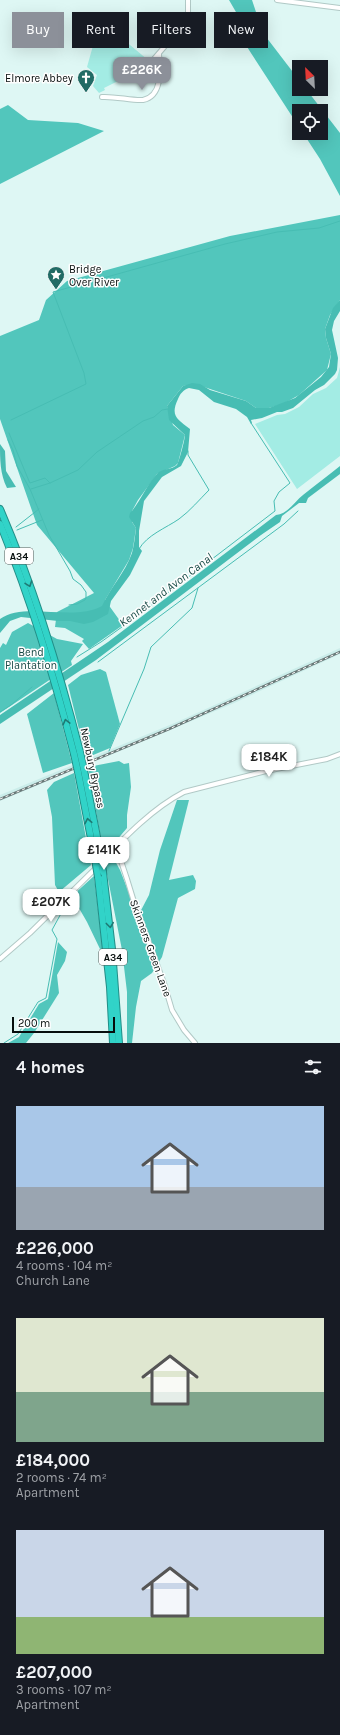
<!DOCTYPE html>
<meta charset="utf-8">
<style>
:root{--surface:#171b24;--page:#20242c;--text:#f1f3f6;--muted:#9ea1a6;--accent:#8c9099}
body{margin:0;font-family:Karla,sans-serif;background:var(--page);color:var(--text);height:100vh;display:flex;flex-direction:column;font-size:15px;white-space:nowrap}
*{box-sizing:border-box;margin:0}
p{font-size:13px;color:var(--muted)}
.icon{flex:none;width:22px;height:22px;fill:none;stroke:currentColor;stroke-width:2;stroke-linecap:round;stroke-linejoin:round}
.map{position:relative;height:1043px;overflow:hidden}
.sheet{display:flex;flex-direction:column;background:var(--surface);flex:1}
.sheet>*{flex:none}
.banner{position:absolute;left:12px;top:12px;width:316px;height:36px;display:flex;gap:8px}
.needle{width:26px;rotate:336deg}
.buttons{position:absolute;left:292px;top:60px;display:grid;gap:8px}
.buttons a{display:grid;place-items:center;width:36px;height:36px;border-radius:0px;background:var(--surface);box-shadow:0 4px 16px #0002;font-size:20px}
.scale{position:absolute;left:12px;bottom:10px;width:103px;box-sizing:border-box;padding-left:4px;border:2px solid #060e0d;border-top:0;font-size:11px;line-height:14px;white-space:nowrap;color:#060e0d;-webkit-text-stroke:3px #fefefe;paint-order:stroke}
.price{position:absolute;translate:-50% -34px;padding:0 9px;border-radius:8px;background:#fff;color:#222;font-size:13px;line-height:26px;filter:drop-shadow(0 1px 2px #0008)}
.price::after{content:'';position:absolute;left:50%;top:24px;width:12px;height:9px;margin-left:-6px;background:inherit;clip-path:polygon(0 0,100% 0,50% 100%)}
.price.active{background:var(--accent);color:#fff}
ul{padding:0;list-style:none}
li{display:grid;align-content:center;gap:8px;height:212px;padding:0 16px}
li span{display:grid;place-items:center;height:124px;border-radius:0px;color:#555}
li>.icon{margin-inline-start:auto}
span .icon{width:72px;height:72px;fill:#fffc;stroke-width:1}
li b{font-size:17px}
h2{display:flex;justify-content:space-between;align-items:center;height:48px;padding:0 16px;font-size:17px}
.chip{padding:0 14px;border-radius:0px;background:var(--surface);box-shadow:0 4px 16px #0002;font-size:14px;line-height:36px}
.chip.active{background:var(--accent);color:#fff}
.map>svg:first-child{display:block}
.built{fill:#cbedea}
.green{fill:#a3ece4}
.forest{fill:#52c6bc}
.water{fill:#47bdb3}
.lines{fill:none;stroke-linecap:round;stroke-linejoin:round}
.stream{stroke:#47bdb3;stroke-width:1}
.minor-casing{stroke:#b1c9c6;stroke-width:6}
.highway-casing{stroke:#228e87;stroke-width:8}
.minor{stroke:#fff;stroke-width:4}
.highway{stroke:#31d3c8;stroke-width:6}
.rail-casing{stroke:#6a7978;stroke-width:2.5}
.rail{stroke:#fefefe;stroke-width:1;stroke-dasharray:3;stroke-linecap:butt}
.highway-bridge-casing{stroke:#228e87;stroke-width:8;stroke-linecap:butt}
.highway-bridge{stroke:#31d3c8;stroke-width:6}
.oneway{stroke:#1e7a74}
.labels{text-anchor:middle;stroke-width:3;stroke-linejoin:round;paint-order:stroke}
.shield{fill:#fefefe;stroke:#505655;stroke-width:1}
.shield-label{font-size:10px;font-weight:bold;fill:#060e0d}
.poi-label{font-size:11px;fill:#060e0d;stroke:#fefefe;text-anchor:end}
.park-label{font-size:11px;fill:#154844;stroke:#fefefe}
.street-label{font-size:11px;fill:#060e0d;stroke:#fefefe}
.water-label{font-size:12px;font-style:italic;fill:#1b4e49;stroke:#fefefe}
</style>
<div class="map">
<svg width="340" height="1043" viewBox="0 0 340 1043">
<rect width="100%" height="100%" fill="#def7f4"/>
<!-- built -->
<path class="built" d="M 340,648 L 340,654 L 232,704 L 0,801 L 0,795 L 177,722 Z"/>
<!-- green -->
<g class="green">
<path d="M 112,30 L 148,60 L 137,69 L 133,65 L 130,66 L 130,73 L 126,77 L 104,88 L 105,90 L 99,93 L 93,86 L 97,75 L 87,67 L 96,35 Z"/>
<path d="M 340,367 L 340,456 L 297,489 L 255,424 L 277,415 L 285,414 L 299,407 L 313,394 L 326,388 L 337,378 Z"/>
</g>
<!-- forest -->
<g class="forest">
<path d="M 229,0 L 252,0 L 263,33 L 299,80 L 299,89 L 306,89 L 340,133 L 340,196 L 320,159 L 303,133 L 321,133 L 321,111 L 299,111 L 299,127 L 238,33 L 247,31 Z"/>
<path d="M 8,105 L 28,120 L 78,123 L 104,131 L 0,184 L 0,109 Z"/>
<path d="M 340,215 L 340,300 L 330,315 L 325,329 L 326,338 L 331,354 L 327,370 L 299,395 L 283,404 L 269,408 L 256,408 L 246,401 L 195,384 L 183,386 L 167,406 L 173,425 L 185,435 L 178,463 L 175,466 L 157,474 L 138,500 L 132,511 L 132,522 L 136,528 L 133,548 L 129,560 L 105,600 L 123,625 L 89,649 L 82,641 L 84,639 L 65,628 L 55,627 L 57,612 L 94,593 L 37,525 L 0,419 L 0,336 L 39,320 L 46,300 L 67,281 L 230,236 Z"/>
<path d="M 28,623 L 57,639 L 83,644 L 71,661 L 72,665 L 0,713 L 0,648 L 3,643 L 6,645 L 12,632 Z"/>
<path d="M 100,669 L 106,672 L 120,724 L 110,748 L 86,758 L 68,685 L 81,675 Z"/>
<path d="M 54,693 L 72,763 L 43,773 L 27,714 Z"/>
<path d="M 119,761 L 124,764 L 129,763 L 131,787 L 127,815 L 127,828 L 104,855 L 88,767 Z"/>
<path d="M 74,773 L 91,865 L 59,892 L 55,885 L 52,817 L 47,790 L 54,782 Z"/>
<path d="M 177,800 L 189,800 L 169,880 L 193,875 L 196,881 L 195,889 L 178,898 L 162,957 L 152,973 L 141,981 L 136,1007 L 132,1043 L 127,1043 L 127,992 L 122,950 L 105,864 L 114,859 L 120,870 L 138,916 L 149,895 L 160,850 Z"/>
<path d="M 94,876 L 103,952 L 100,949 L 87,922 L 72,896 Z"/>
<path d="M 58,942 L 67,952 L 65,961 L 57,975 L 59,993 L 34,1033 L 26,1043 L 8,1043 L 19,1037 L 39,1004 L 48,999 Z"/>
</g>
<!-- water -->
<g class="water">
<path d="M 340,300 L 340,311 L 334,321 L 332,330 L 338,358 L 337,370 L 335,374 L 324,385 L 315,390 L 293,408 L 282,412 L 277,412 L 262,418 L 251,420 L 252,423 L 251,424 L 247,417 L 236,409 L 214,402 L 199,390 L 189,388 C 183,390 180,394 178,399 C 170,416 177,419 190,429 L 188,452 L 181,466 L 162,477 L 144,501 L 139,531 L 139,547 L 142,551 L 130,575 L 111,601 L 108,614 L 93,622 L 84,624 L 70,621 L 58,621 L 21,617 L 10,621 L 0,633 L 0,619 C 24,601 74,622 102,606 C 110,588 125,573 132,553 C 134,545 135,537 136,528 L 129,517 L 130,513 C 139,504 147,484 157,474 C 162,468 172,470 177,465 C 179,462 185,439 185,435 L 169,420 L 167,406 L 183,386 L 192,383 L 200,384 L 210,390 L 246,401 L 256,408 L 269,408 L 295,398 L 321,377 L 329,367 L 331,354 L 326,338 L 325,329 L 333,308 Z"/>
<path d="M 0,444 L 5,451 L 6,471 L 16,487 L 7,488 C 0,474 0,459 0,444 Z"/>
<path d="M 340,466 L 340,474 L 308,498 L 306,503 L 299,503 L 282,516 L 280,522 L 261,535 L 96,660 L 0,724 L 0,715 L 108,642 L 276,515 C 288,514 295,501 303,495 C 315,485 328,476 340,466 Z"/>
</g>
<g class="lines">
<!-- stream -->
<g class="stream">
<path d="M 11,420 L 86,384 L 84,373 L 53,292 L 225,244 L 277,232 L 319,228 L 340,221"/>
<path d="M 9,433 L 29,481 L 30,483 L 45,478 L 50,483"/>
<path d="M 8,440 L 13,450 L 17,466 L 30,489 L 49,535 L 70,571 L 73,579 L 81,585 L 86,592 L 86,598 L 85,600 L 77,604 L 69,605"/>
<path d="M 31,489 L 50,483 L 78,470 L 97,452 L 143,421 L 154,417 L 162,410 L 168,409"/>
<path d="M 16,527 L 39,509"/>
<path d="M 17,530 L 42,520"/>
<path d="M 139,549 C 147,535 166,528 179,519 C 190,511 200,499 209,490 L 188,455 L 188,451"/>
<path d="M 77,657 L 101,642 L 140,614 L 275,511 L 274,501 L 279,492 L 290,483 L 251,423"/>
<path d="M 98,662 L 284,524 L 298,511"/>
<path d="M 0,712 L 11,705 L 32,687"/>
<path d="M 109,751 L 144,669 L 151,647 L 192,608 L 198,588"/>
<path d="M 4,1043 L 18,1034 L 38,1002 L 46,998 L 57,939 L 52,930 L 64,908"/>
</g>
<defs>
<g id="minor">
<path d="M 277,0 L 340,8"/>
<path d="M 134,72 L 136,74 L 147,67 L 172,38 L 184,27 L 188,18 L 188,0"/>
<path d="M 102,97 C 114,96 133,101 143,100 C 163,96 160,69 159,54"/>
<path d="M 113,850 L 120,858 L 127,879 L 135,905 L 164,983 L 172,1010 L 184,1030 L 195,1043"/>
<path d="M 101,862 C 126,836 153,808 184,792 L 266,771 L 327,759 L 340,754"/>
<path d="M 0,959 L 30,933 L 97,867"/>
</g>
<g id="highway">
<path d="M 0,509 C 34,588 59,669 80,752"/>
<path d="M 0,524 C 31,599 54,676 74,754"/>
<path d="M 84,770 L 100,852"/>
<path d="M 78,772 L 95,859"/>
<path d="M 103,872 L 112,949 L 119,1043"/>
<path d="M 98,877 L 110,987 L 113,1043"/>
</g>
</defs>
<!-- minor casing -->
<use href="#minor" class="minor-casing"/>
<!-- highway casing -->
<use href="#highway" class="highway-casing"/>
<!-- minor -->
<use href="#minor" class="minor"/>
<!-- highway -->
<use href="#highway" class="highway"/>
<defs>
<path id="rail" d="M 0,799 L 169,729 L 340,652"/>
</defs>
<!-- rail casing -->
<use href="#rail" class="rail-casing"/>
<!-- rail -->
<use href="#rail" class="rail"/>
<defs>
<g id="highway-bridge">
<path d="M 80,752 L 84,770"/>
<path d="M 74,754 L 78,772"/>
<path d="M 100,852 L 103,872"/>
<path d="M 95,859 L 98,877"/>
</g>
</defs>
<!-- highway-bridge casing -->
<use href="#highway-bridge" class="highway-bridge-casing"/>
<!-- highway-bridge -->
<use href="#highway-bridge" class="highway-bridge"/>
</g>
<!-- one-way arrows -->
<defs><path id="oneway-chevron" d="M-2-3.5L2.5 0L-2 3.5" fill="none" stroke-width="1.6" stroke-linecap="round" stroke-linejoin="round"/></defs>
<g class="oneway">
<use href="#oneway-chevron" transform="translate(29 584) rotate(70)"/>
<use href="#oneway-chevron" transform="translate(66 722) rotate(-104)"/>
<use href="#oneway-chevron" transform="translate(88 821) rotate(-101)"/>
<use href="#oneway-chevron" transform="translate(110 925) rotate(83)"/>
</g>
<!-- icons -->
<defs>
<symbol id="church-pin" viewBox="-11 -11 22 30"><path d="M0 17L-7.5 6A9.5 9.5 0 1 1 7.5 6Z" fill="#216b65" stroke="#fefefe"/><path d="M-1.2-6h2.4v3.5h3.3v2.4h-3.3V6h-2.4V-.1h-3.3v-2.4h3.3Z" fill="#fff"/></symbol>
<symbol id="sight-pin" viewBox="-11 -11 22 30"><path d="M0 17L-7.5 6A9.5 9.5 0 1 1 7.5 6Z" fill="#216b65" stroke="#fefefe"/><path d="M0-6L1.8-2.2L6-1.7L2.9 1.2L3.7 5.4L0 3.3L-3.7 5.4L-2.9 1.2L-6-1.7L-1.8-2.2Z" fill="#fff"/></symbol>
</defs>
<g fill-rule="evenodd">
<use href="#church-pin" x="76" y="68" width="20" height="27"/>
<use href="#sight-pin" x="46" y="265" width="20" height="27"/>
</g>
<g class="labels">
<!-- shield labels -->
<g class="shield">
<rect x="5" y="548" width="28" height="16" rx="3"/>
<rect x="99" y="949" width="28" height="16" rx="3"/>
</g>
<g class="shield-label">
<text x="19" y="560">A34</text>
<text x="113" y="961">A34</text>
</g>
<!-- poi labels -->
<g class="poi-label">
<text x="73" y="82">Elmore Abbey</text>
<text x="69" y="273" text-anchor="start">Bridge<tspan x="69" dy="13">Over River</tspan></text>
</g>
<!-- park labels -->
<g class="park-label">
<text x="31" y="656">Bend<tspan x="31" dy="13">Plantation</tspan></text>
</g>
<!-- street labels -->
<g class="street-label">
<text transform="translate(93 768) rotate(78)" y="4">Newbury Bypass</text>
<text transform="translate(151 948) rotate(70)" y="4">Skinners Green Lane</text>
</g>
<!-- water labels -->
<g class="water-label">
<text transform="translate(166 590) rotate(-37)" y="4">Kennet and Avon Canal</text>
</g>
</g>
</svg>
<div class="buttons">
<a><svg class="needle" viewBox="-14 -14 28 28"><path d="M0-13l5 13h-10z" fill="#e53935"/><path d="M0 13l5-13h-10z" fill="#9ea1a6"/></svg></a>
<a><svg class="icon" aria-label="locate" viewBox="0 0 24 24"><circle cx="12" cy="12" r="6"/><path d="M12 2v4M12 18v4M2 12h4M18 12h4"/></svg></a>
</div>
<div class="scale">200 m</div>
<b class="price active" style="left:142px;top:91px">£226K</b>
<b class="price" style="left:269px;top:778px">£184K</b>
<b class="price" style="left:104px;top:871px">£141K</b>
<b class="price" style="left:51px;top:923px">£207K</b>
<div class="banner">
<a class="chip active">Buy</a>
<a class="chip">Rent</a>
<a class="chip">Filters</a>
<a class="chip">New</a>
</div>
</div>
<section class="sheet">
<h2>4 homes<svg class="icon" aria-label="filters" viewBox="0 0 24 24"><path d="M4 7h16M4 17h16"/><circle cx="9" cy="7" r="2"/><circle cx="15" cy="17" r="2"/></svg></h2>
<ul>
<li><span style="background:linear-gradient(#a9c7e8 65%,#9aa5b1 0)"><svg class="icon" aria-label="home" viewBox="0 0 24 24"><path d="M3 11l9-7 9 7M6 9v11h12V9"/></svg></span><div><b>£226,000</b><p>4 rooms · 104 m²</p><p>Church Lane</p></div></li>
<li><span style="background:linear-gradient(#dfe7d0 60%,#7fa58c 0)"><svg class="icon" aria-label="home" viewBox="0 0 24 24"><path d="M3 11l9-7 9 7M6 9v11h12V9"/></svg></span><div><b>£184,000</b><p>2 rooms · 74 m²</p><p>Apartment</p></div></li>
<li><span style="background:linear-gradient(#c9d6e8 70%,#8fb573 0)"><svg class="icon" aria-label="home" viewBox="0 0 24 24"><path d="M3 11l9-7 9 7M6 9v11h12V9"/></svg></span><div><b>£207,000</b><p>3 rooms · 107 m²</p><p>Apartment</p></div></li>
</ul>
</section>
